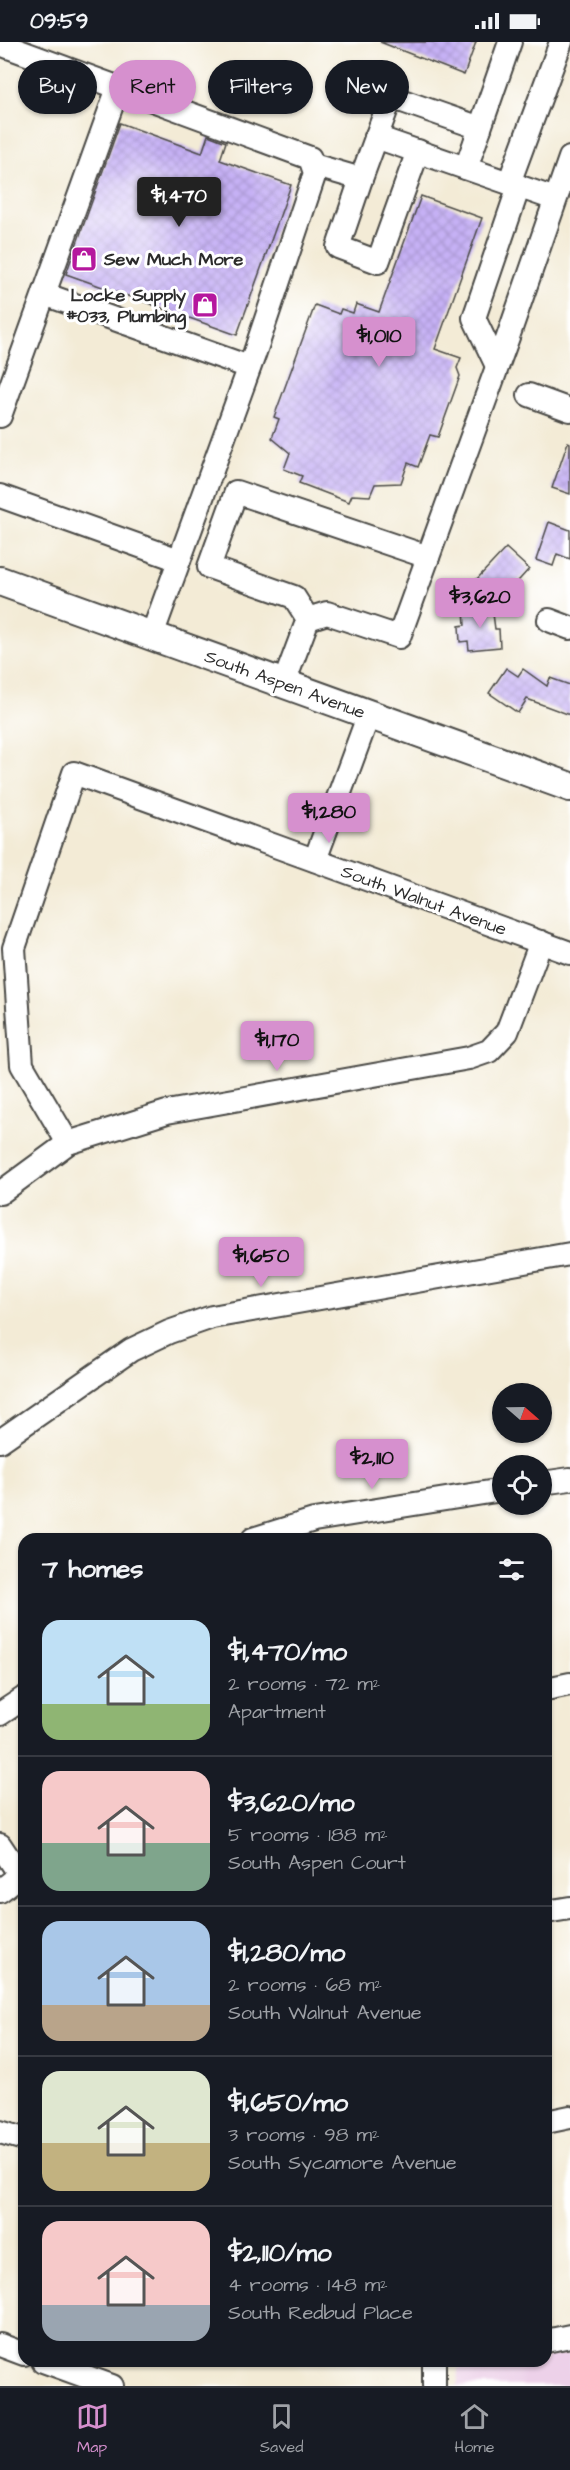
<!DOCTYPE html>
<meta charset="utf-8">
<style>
:root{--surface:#171b24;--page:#20242c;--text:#f1f3f6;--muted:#9ea1a6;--line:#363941;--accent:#d690ce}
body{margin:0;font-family:"Architects Daughter",sans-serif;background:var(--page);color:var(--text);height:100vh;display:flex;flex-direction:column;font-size:22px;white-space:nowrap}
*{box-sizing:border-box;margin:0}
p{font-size:20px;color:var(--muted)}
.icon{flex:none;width:33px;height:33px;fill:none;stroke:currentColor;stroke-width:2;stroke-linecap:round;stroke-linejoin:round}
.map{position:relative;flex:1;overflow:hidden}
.drawer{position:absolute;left:18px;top:1491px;width:534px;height:834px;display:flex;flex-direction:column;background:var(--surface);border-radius:18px;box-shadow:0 2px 4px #0004}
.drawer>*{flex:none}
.top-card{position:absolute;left:18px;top:18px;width:534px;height:54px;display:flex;gap:12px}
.needle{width:39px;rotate:110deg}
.controls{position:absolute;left:492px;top:1341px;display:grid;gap:12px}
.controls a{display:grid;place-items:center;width:60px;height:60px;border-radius:50%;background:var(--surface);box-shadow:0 2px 4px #0004;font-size:30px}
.price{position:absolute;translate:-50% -51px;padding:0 14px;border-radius:6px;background:var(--accent);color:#111;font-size:20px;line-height:39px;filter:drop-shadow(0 2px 3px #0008)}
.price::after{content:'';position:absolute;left:50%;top:36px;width:18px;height:14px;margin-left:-9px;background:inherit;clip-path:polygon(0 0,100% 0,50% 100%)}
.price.on{background:#222;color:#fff}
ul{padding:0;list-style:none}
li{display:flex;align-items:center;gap:18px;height:150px;padding:0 24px}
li+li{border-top:2px solid var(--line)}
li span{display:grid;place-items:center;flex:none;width:168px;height:120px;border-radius:18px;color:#555}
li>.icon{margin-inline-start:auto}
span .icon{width:72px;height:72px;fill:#fffc;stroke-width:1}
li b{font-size:26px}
h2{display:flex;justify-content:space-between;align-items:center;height:72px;padding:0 24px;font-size:26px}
.chip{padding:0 21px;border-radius:27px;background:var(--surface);box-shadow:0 2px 4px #0004;font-size:21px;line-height:54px}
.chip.on{background:var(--accent);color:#111}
.status{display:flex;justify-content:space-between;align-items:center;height:42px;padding:0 30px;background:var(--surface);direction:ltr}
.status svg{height:16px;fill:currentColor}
.tabs{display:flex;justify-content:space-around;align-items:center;height:84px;border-top:2px solid var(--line);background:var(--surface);font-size:16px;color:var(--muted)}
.tabs a{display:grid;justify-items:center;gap:3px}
.tabs .on{color:var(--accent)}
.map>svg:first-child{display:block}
.built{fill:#edd1e9}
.building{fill:url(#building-cross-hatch)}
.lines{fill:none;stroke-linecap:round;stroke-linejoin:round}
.minor-casing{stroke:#494845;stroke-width:26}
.major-casing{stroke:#494845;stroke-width:32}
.minor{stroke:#fff;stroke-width:22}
.major{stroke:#fff;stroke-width:28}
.labels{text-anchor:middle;stroke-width:6;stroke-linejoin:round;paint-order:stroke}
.poi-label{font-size:18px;font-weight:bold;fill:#2b2b2b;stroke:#fff;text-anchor:start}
.street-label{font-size:18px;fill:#2b2b2b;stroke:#fff}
</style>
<div class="status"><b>09:59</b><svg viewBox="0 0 49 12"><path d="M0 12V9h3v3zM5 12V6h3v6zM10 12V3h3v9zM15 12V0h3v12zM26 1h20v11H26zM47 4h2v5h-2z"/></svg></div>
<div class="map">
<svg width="570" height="2344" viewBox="0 0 570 2344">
<defs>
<pattern id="building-cross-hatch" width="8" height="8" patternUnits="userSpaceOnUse" patternTransform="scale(1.5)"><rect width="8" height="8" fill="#c6b1f5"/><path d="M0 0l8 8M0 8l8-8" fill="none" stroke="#aa98d2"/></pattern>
</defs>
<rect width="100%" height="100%" fill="#fff"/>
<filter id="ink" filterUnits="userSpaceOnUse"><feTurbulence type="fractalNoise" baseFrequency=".0167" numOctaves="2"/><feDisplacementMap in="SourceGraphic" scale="12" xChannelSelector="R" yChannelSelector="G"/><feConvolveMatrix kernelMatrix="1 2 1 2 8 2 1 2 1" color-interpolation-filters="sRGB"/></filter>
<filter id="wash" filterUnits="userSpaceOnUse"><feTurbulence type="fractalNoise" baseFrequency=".008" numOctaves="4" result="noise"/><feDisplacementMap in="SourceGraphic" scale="24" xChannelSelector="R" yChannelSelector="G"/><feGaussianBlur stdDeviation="1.35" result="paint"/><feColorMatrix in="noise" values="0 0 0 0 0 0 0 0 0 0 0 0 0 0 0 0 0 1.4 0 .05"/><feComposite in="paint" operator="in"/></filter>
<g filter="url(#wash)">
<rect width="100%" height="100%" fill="#f3ebd6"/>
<!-- built -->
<path class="built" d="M 570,2312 L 570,2344 L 458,2344 L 458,2326 L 516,2319 L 546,2319 L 546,2315 Z"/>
<g id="blocks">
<!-- building -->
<g class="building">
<path d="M 380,0 L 476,0 L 464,33 Z"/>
<path d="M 120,81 L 202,111 L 208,93 L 226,100 L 220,118 L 291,143 L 237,293 L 66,232 Z"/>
<path d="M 421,154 L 482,176 L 435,307 L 461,316 L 457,326 L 460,334 L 438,395 L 430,393 L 418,425 L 408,421 L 401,441 L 375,442 L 370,454 L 352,453 L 349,460 L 299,441 L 302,434 L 284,427 L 290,411 L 272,396 L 279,377 L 274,375 L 315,263 L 339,272 L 341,267 L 353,271 L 356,262 L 379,270 Z"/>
<path d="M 568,400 L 570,401 L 570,452 L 552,446 Z"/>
<path d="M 549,480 L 570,488 L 570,517 L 557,512 L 553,524 L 536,518 Z"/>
<path d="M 506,506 L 529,527 L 499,560 L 476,538 Z"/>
<path d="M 492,564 L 495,587 L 499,587 L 500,605 L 469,608 L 468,599 L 460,600 L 459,584 L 465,583 L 464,567 Z"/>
<path d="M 506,626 L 518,634 L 523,627 L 547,644 L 550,636 L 570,643 L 570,673 L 527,657 L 518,671 L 489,651 Z"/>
</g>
</g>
</g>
<g filter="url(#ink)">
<use href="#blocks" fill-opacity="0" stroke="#494845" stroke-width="1.5"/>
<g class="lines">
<defs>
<g id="minor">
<path d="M 0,2 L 310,116 L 315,131 L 254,313 L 152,593"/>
<path d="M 376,95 L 555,157"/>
<path d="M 313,123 L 361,137 L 391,55 L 480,86 L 510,0"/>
<path d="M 466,126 L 480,86"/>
<path d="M 361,137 L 338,205 L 378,220 L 418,109"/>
<path d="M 509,141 L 561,0"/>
<path d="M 44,252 L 249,325"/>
<path d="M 497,324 L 474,276 L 519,144"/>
<path d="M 529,353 L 570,368"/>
<path d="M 0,374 L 118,46"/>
<path d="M 0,454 L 179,518"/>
<path d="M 308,577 L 294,555 L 209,525 L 236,450 L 428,515"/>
<path d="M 549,578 L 570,586"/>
<path d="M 284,641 L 308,577 L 327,571 L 399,595 L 508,295 L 570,116"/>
<path d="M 315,818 L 369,672"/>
<path d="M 68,1101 L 22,1023 L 14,906 L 74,731 L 570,911"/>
<path d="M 0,1151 L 68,1101 L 167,1070 L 469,1016 L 489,1009 L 507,990 L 541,900"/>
<path d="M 0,1399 L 131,1308 L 169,1290 L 212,1275 L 570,1212"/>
<path d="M 542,1441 L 570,1437"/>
<path d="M 253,1497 L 314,1478 L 502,1448"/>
<path d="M 546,1647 L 570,1642"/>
<path d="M 0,1672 L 24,1656"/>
<path d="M 0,1803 L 24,1839"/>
<path d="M 0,1849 L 19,1834"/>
<path d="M 546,1870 L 570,1866"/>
<path d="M 546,2080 L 570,2075"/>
<path d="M 0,2090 L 24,2097"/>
<path d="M 546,2299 L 570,2294"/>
<path d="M 0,2303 L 24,2312"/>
<path d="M 43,2319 L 112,2344"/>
<path d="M 434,2319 L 434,2344"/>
</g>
<path id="major" d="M 0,539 L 570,745"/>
</defs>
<!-- minor casing -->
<use href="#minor" class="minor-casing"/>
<!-- major casing -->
<use href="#major" class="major-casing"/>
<!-- minor -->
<use href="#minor" class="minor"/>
<!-- major -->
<use href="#major" class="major"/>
</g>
</g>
<!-- icons -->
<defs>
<symbol id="shop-square" viewBox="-11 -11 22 22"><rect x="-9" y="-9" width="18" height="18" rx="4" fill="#b5179e" stroke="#fff"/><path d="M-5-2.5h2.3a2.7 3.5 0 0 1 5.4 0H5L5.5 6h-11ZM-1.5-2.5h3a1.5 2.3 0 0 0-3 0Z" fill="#fff"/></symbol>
</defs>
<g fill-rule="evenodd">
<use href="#shop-square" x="69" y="202" width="30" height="30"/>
<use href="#shop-square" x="190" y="248" width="30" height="30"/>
</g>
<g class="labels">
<!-- poi labels -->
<g class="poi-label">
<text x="104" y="223">Sew Much More</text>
<text x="186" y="259" text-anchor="end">Locke Supply<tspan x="186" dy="21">#033, Plumbing</tspan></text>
</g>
<!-- street labels -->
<g class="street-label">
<text transform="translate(285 642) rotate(20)" y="6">South Aspen Avenue</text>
<text transform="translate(424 858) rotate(20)" y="6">South Walnut Avenue</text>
</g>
</g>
</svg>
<div class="controls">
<a><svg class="needle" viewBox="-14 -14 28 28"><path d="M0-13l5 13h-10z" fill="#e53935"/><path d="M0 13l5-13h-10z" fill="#9ea1a6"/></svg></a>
<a><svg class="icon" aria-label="locate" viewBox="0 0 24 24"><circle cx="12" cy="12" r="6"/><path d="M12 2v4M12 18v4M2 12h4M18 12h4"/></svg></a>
</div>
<b class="price on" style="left:179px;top:186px">$1,470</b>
<b class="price" style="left:379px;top:326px">$1,010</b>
<b class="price" style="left:480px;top:587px">$3,620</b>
<b class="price" style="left:329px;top:802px">$1,280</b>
<b class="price" style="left:277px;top:1030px">$1,170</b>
<b class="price" style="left:261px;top:1246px">$1,650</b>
<b class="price" style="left:372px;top:1448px">$2,110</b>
<div class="top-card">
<a class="chip">Buy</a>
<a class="chip on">Rent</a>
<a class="chip">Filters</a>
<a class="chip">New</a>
</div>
<section class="drawer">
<h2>7 homes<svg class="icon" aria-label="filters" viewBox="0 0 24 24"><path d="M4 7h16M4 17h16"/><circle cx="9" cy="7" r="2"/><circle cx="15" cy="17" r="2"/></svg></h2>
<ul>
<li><span style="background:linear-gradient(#bfe0f5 70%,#8fb573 0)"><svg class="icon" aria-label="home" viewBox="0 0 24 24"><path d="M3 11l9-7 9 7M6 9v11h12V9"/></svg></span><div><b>$1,470/mo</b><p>2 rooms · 72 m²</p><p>Apartment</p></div></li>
<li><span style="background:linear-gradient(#f6c9c9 60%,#7fa58c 0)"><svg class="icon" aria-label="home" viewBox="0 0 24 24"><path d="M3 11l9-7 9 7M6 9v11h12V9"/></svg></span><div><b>$3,620/mo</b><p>5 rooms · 188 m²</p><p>South Aspen Court</p></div></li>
<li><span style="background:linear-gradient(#a9c7e8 70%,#b9a48a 0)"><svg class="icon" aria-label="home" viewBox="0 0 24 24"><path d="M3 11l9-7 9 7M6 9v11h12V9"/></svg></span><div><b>$1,280/mo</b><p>2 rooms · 68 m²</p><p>South Walnut Avenue</p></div></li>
<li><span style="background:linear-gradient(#dfe7d0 60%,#c2b280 0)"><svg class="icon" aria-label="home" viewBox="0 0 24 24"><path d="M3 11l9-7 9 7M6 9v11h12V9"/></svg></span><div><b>$1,650/mo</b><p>3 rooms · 98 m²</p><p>South Sycamore Avenue</p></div></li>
<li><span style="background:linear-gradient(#f6c9c9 70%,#9aa5b1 0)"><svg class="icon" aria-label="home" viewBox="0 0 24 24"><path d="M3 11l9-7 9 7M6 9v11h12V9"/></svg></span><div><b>$2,110/mo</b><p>4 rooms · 148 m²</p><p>South Redbud Place</p></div></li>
</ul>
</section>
</div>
<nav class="tabs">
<a class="on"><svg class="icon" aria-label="map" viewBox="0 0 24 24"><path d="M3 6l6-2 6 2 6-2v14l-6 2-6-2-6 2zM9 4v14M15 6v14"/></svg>Map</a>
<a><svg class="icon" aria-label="saved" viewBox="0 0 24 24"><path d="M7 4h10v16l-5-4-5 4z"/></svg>Saved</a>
<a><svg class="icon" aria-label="home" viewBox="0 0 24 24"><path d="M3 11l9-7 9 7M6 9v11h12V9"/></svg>Home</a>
</nav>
